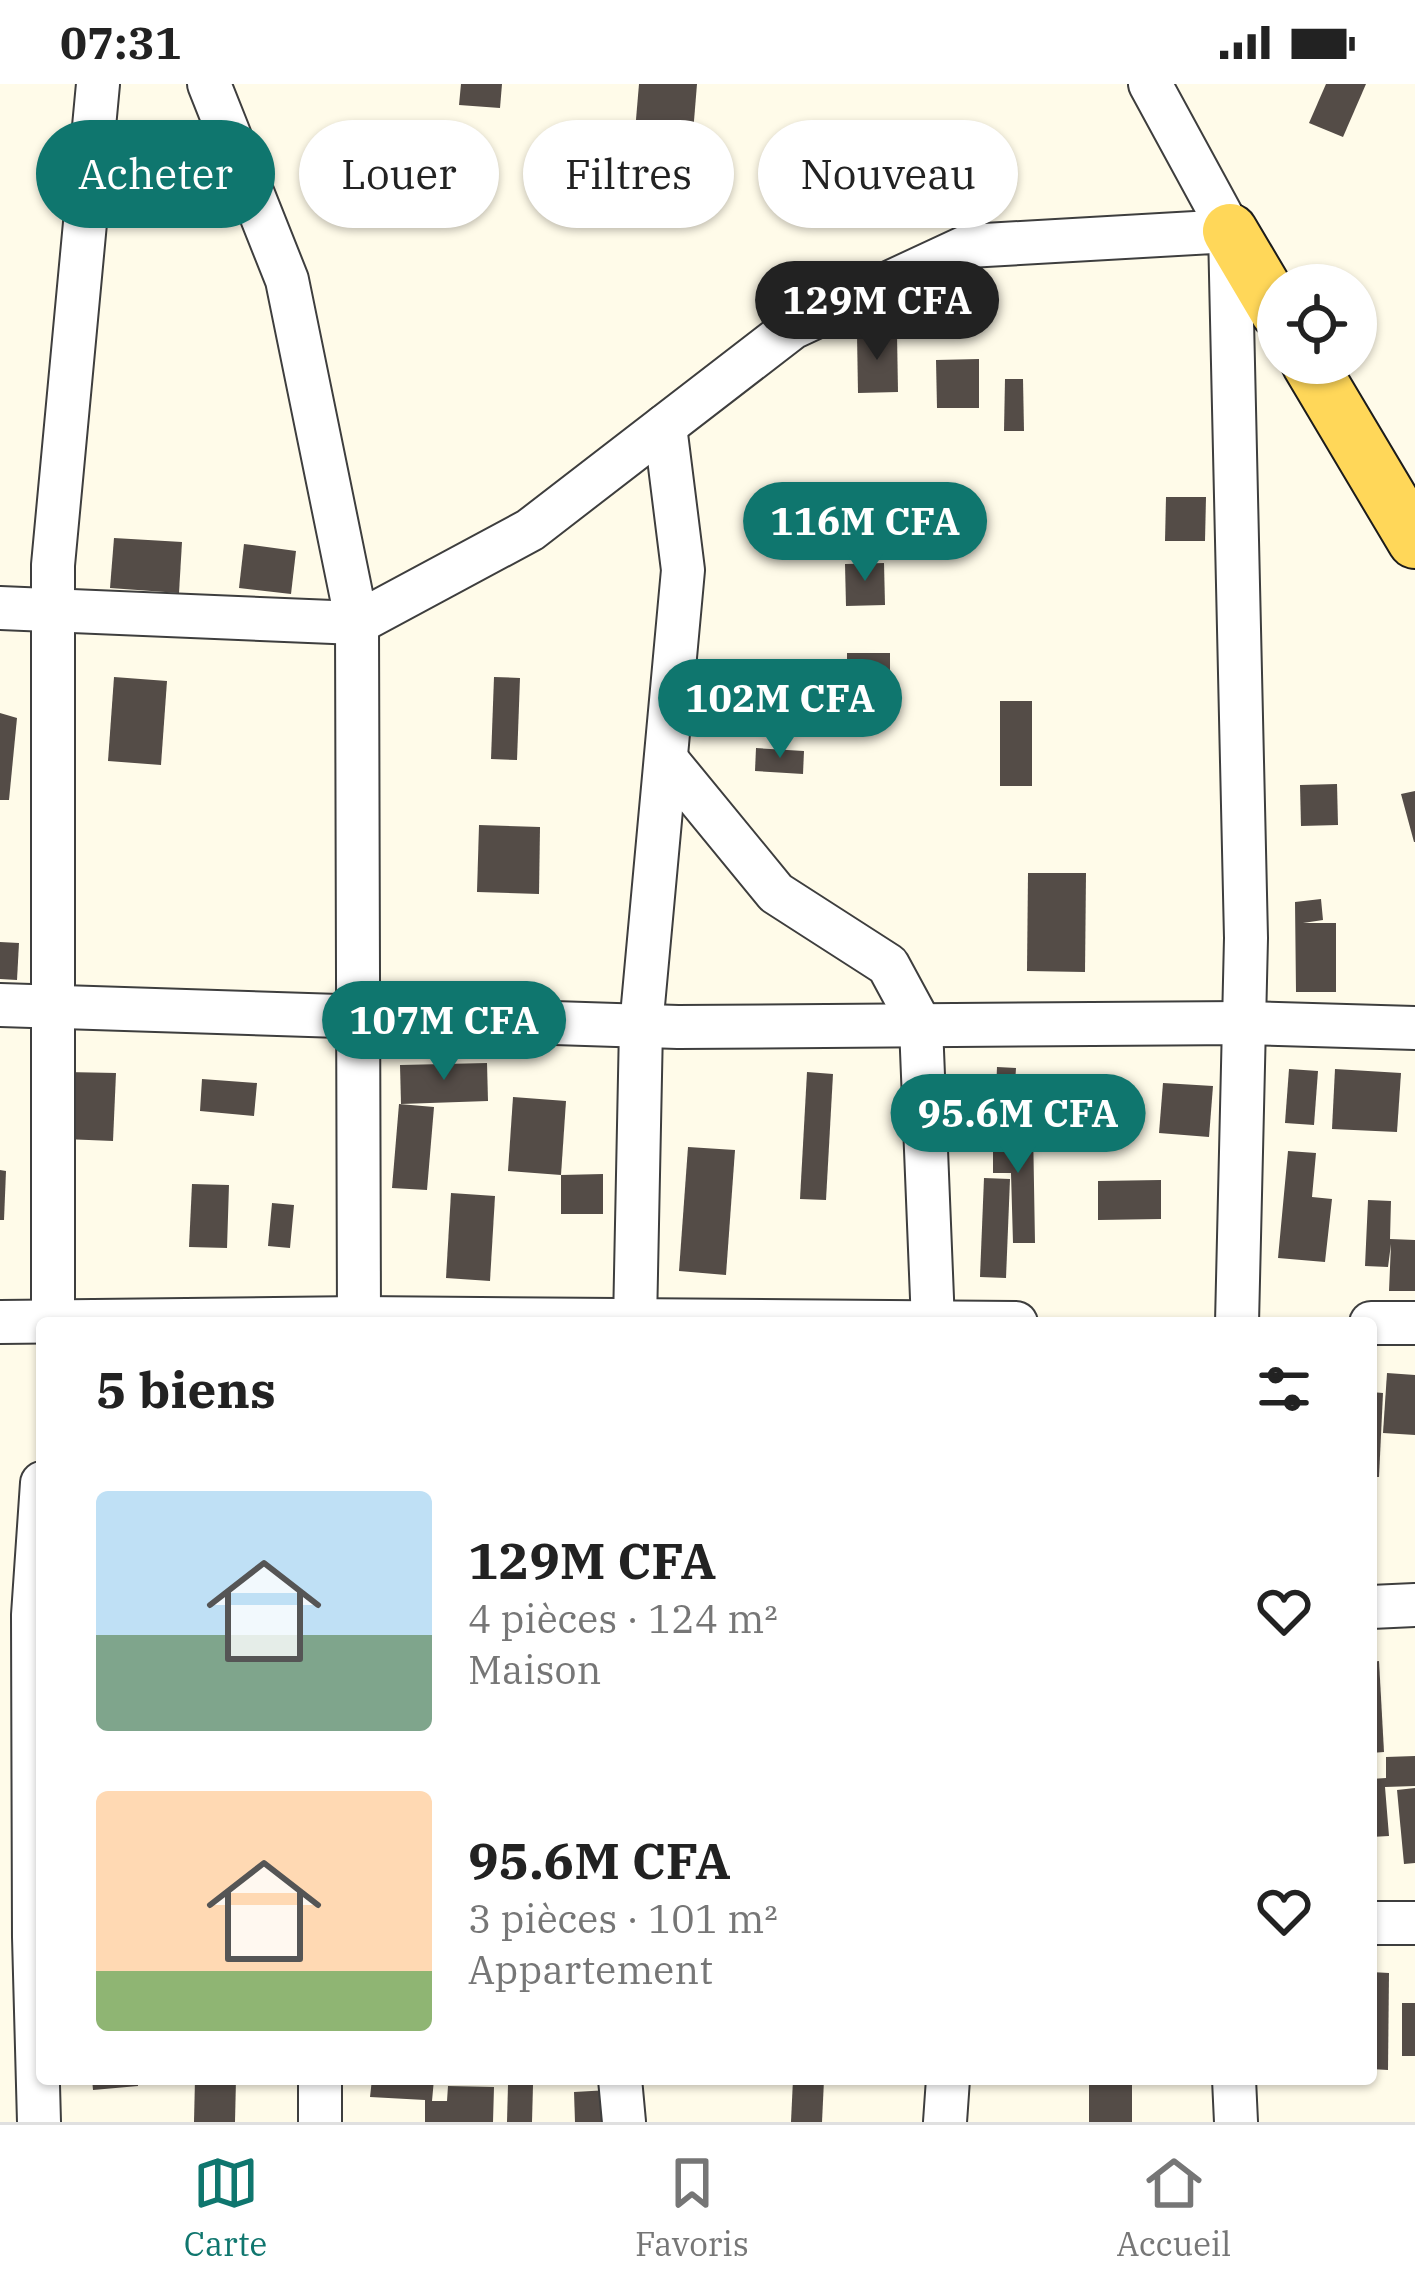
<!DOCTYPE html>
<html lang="fr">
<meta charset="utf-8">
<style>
:root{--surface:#fff;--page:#f6f6f6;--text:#222;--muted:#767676;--line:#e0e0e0;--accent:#0f766e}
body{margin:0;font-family:"IBM Plex Serif",serif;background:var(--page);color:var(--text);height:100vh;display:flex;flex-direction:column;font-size:45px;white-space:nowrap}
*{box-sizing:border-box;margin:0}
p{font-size:39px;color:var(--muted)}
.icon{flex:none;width:66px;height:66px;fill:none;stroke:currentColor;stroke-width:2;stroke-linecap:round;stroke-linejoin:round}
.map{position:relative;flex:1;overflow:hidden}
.details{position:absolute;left:36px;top:1233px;width:1341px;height:768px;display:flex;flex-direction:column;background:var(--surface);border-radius:12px;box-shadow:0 3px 9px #0004}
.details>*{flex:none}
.banner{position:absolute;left:36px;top:36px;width:1344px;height:108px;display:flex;gap:24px}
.fabs{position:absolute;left:1257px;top:180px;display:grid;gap:24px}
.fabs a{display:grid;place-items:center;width:120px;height:120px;border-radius:50%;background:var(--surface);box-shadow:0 3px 9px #0004;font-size:60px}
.price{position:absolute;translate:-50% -102px;padding:0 27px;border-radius:42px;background:var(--accent);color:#fff;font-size:39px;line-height:78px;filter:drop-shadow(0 3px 6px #0008)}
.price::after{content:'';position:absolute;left:50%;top:72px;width:36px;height:27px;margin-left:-18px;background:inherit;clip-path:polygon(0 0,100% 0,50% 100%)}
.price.current{background:#222;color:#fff}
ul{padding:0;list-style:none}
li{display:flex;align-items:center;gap:36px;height:300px;padding:0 60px}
li span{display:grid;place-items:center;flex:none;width:336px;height:240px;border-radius:12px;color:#555}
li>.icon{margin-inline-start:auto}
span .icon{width:144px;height:144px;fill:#fffc;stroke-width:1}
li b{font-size:51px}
h2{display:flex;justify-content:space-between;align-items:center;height:144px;padding:0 60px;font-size:51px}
.tag{padding:0 42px;border-radius:54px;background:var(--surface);box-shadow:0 3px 9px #0004;font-size:42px;line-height:108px}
.tag.current{background:var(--accent);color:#fff}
.status{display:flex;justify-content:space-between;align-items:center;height:84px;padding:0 60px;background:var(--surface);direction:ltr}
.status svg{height:33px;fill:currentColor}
.menu{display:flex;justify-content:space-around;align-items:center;height:168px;border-top:3px solid var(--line);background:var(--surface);font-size:33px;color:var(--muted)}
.menu a{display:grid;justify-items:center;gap:6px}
.menu .current{color:var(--accent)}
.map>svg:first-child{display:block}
.building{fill:#544c47}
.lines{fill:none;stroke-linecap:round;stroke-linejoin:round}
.minor-casing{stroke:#3e3e3e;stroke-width:46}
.major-casing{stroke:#1c1c1c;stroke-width:58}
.minor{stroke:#fff;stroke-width:42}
.major{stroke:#ffd759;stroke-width:54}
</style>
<div class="status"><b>07:31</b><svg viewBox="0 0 49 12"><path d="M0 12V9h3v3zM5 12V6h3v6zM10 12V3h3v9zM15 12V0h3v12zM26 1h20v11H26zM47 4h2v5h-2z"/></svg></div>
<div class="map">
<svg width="1415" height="2038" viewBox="0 0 1415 2038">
<rect width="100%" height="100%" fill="#fffbe9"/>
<!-- building -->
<g class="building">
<path d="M 461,0 L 502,0 L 500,24 L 459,21 Z"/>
<path d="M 639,0 L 697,0 L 687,123 L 629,118 Z"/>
<path d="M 1326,0 L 1366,0 L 1343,53 L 1309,39 Z"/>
<path d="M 857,250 L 897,250 L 898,308 L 858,309 Z"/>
<path d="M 979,275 L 979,324 L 937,324 L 936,276 Z"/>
<path d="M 1005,295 L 1023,295 L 1024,347 L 1004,347 Z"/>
<path d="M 852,400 L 886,402 L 883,461 L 849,460 Z"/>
<path d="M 1166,413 L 1206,413 L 1205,457 L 1165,457 Z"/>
<path d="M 114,454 L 182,458 L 179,509 L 110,504 Z"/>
<path d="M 244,460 L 296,467 L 291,510 L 239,504 Z"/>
<path d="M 884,479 L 885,521 L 846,522 L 845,480 Z"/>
<rect x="847" y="569" width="43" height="67"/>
<path d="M 114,593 L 167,597 L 161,681 L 108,677 Z"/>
<path d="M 494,593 L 520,594 L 517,676 L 491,675 Z"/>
<rect x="1000" y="617" width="32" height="85"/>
<path d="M 0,629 L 17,634 L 9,716 L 0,716 Z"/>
<path d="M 756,664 L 804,667 L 803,690 L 755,687 Z"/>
<path d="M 1337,700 L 1338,741 L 1301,742 L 1300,701 Z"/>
<path d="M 1415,707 L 1415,758 L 1414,758 L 1401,710 Z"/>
<path d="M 479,741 L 540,743 L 539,810 L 477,808 Z"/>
<path d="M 1028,789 L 1086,789 L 1085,888 L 1027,887 Z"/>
<path d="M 1321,815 L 1323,836 L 1303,839 L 1336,839 L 1336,908 L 1296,908 L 1295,818 Z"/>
<path d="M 0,858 L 19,859 L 17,896 L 0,895 Z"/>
<path d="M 487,979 L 488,1017 L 401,1020 L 400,981 Z"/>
<path d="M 997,983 L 1016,984 L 1013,1030 L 995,1029 Z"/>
<path d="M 1289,985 L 1318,987 L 1314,1041 L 1285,1039 Z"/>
<path d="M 1335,985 L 1401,989 L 1397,1048 L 1332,1045 Z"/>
<path d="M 66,988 L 116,989 L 113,1057 L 64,1055 Z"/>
<path d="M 807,988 L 833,990 L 826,1116 L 800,1115 Z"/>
<path d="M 202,995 L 257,999 L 254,1032 L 200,1027 Z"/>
<path d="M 1163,999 L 1213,1002 L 1209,1053 L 1159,1049 Z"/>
<path d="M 513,1013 L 566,1017 L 561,1091 L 508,1087 Z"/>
<path d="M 399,1020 L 434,1023 L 427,1106 L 392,1104 Z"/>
<path d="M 993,1043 L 1033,1043 L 1035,1159 L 1013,1159 L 1011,1089 L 993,1089 Z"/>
<path d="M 688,1063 L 735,1066 L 726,1191 L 679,1187 Z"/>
<path d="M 1288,1067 L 1316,1069 L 1312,1113 L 1332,1115 L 1325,1178 L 1278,1174 Z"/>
<path d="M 0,1086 L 6,1087 L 4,1136 L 0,1136 Z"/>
<path d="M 603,1090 L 603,1130 L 561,1130 L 561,1091 Z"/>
<path d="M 984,1094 L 1010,1095 L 1006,1194 L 980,1193 Z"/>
<path d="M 1161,1096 L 1161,1135 L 1098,1136 L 1098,1097 Z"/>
<path d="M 192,1100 L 229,1101 L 227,1164 L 189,1163 Z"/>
<path d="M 451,1109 L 495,1112 L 490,1197 L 446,1194 Z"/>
<path d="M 1368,1116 L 1391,1117 L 1390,1155 L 1415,1156 L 1415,1207 L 1389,1207 L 1391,1160 L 1388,1183 L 1365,1182 Z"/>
<path d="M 272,1119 L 294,1121 L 290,1164 L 268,1162 Z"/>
<path d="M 1387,1289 L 1415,1291 L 1415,1351 L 1383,1349 Z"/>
<path d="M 1371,1308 L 1383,1309 L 1379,1393 L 1371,1393 Z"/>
<path d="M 1379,1577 L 1384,1668 L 1371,1669 L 1371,1578 Z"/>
<path d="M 1415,1672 L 1415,1702 L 1385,1703 L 1389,1752 L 1371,1753 L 1371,1695 L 1386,1694 L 1386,1673 Z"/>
<path d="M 1415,1704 L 1415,1779 L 1404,1780 L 1397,1706 Z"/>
<path d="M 1371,1888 L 1389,1889 L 1388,1986 L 1371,1985 Z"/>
<rect x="1402" y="1919" width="13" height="53"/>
<path d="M 92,1995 L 138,1995 L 138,2002 L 93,2006 Z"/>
<path d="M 195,1995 L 236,1995 L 235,2038 L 194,2038 Z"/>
<path d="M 372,1995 L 434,1995 L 432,2017 L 447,2017 L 448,2002 L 494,2003 L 493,2038 L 425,2038 L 425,2016 L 370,2013 Z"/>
<path d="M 793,1995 L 824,1996 L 822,2038 L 791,2038 Z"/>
<rect x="1089" y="1995" width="43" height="43"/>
<path d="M 508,2001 L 533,2001 L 532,2038 L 507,2038 Z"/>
<path d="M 609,2006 L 610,2038 L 575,2038 L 574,2008 Z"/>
</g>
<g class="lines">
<defs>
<g id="minor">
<path d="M 209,0 L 287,196 L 357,539 L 359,1239"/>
<path d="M 1150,0 L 1230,147"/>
<path d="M 0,524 L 357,539 L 530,446 L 792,244 L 968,162 L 1230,147 L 1246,854 L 1237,1239"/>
<path d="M 666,675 L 776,809 L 888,881 L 921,942 L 933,1239"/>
<path d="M 0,921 L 678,943 L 1244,939 L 1415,944"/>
<path d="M 0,1238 L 360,1234 L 1016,1239"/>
<path d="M 53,1239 L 53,481 L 98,0"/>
<path d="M 635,1239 L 641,943 L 683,486 L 665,342"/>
<path d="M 1371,1239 L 1415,1239"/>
<path d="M 1371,1523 L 1415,1521"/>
<path d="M 1371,1839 L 1415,1839"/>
<path d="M 320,1995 L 320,2038"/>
<path d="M 620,1995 L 624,2038"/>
<path d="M 1234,1995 L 1236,2038"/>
<path d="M 39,2038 L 34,1853 L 33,1531 L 42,1399"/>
<path d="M 945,2038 L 948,1995"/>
</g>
<g id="major">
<path d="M 1230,147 L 1278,228"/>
<path d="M 1309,279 L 1415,457"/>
</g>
</defs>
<!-- minor casing -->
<use href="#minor" class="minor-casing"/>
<!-- major casing -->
<use href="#major" class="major-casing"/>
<!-- minor -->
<use href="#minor" class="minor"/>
<!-- major -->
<use href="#major" class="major"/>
</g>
</svg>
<div class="fabs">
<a><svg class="icon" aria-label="locate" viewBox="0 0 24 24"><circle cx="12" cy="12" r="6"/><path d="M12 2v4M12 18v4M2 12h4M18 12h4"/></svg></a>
</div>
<b class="price current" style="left:877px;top:279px">129M CFA</b>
<b class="price" style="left:865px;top:500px">116M CFA</b>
<b class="price" style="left:780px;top:677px">102M CFA</b>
<b class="price" style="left:444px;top:999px">107M CFA</b>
<b class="price" style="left:1018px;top:1092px">95.6M CFA</b>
<div class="banner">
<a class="tag current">Acheter</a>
<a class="tag">Louer</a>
<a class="tag">Filtres</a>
<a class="tag">Nouveau</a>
</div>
<section class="details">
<h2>5 biens<svg class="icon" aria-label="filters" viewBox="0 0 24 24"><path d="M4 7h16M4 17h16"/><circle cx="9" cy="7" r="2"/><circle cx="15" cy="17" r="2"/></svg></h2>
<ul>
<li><span style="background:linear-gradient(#bfe0f5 60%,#7fa58c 0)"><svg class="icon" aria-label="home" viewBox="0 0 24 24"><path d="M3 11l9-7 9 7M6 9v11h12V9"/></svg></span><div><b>129M CFA</b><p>4 pièces · 124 m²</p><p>Maison</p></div><svg class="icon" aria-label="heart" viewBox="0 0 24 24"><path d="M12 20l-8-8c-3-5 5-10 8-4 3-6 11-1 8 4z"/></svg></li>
<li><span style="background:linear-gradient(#ffd9b3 75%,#8fb573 0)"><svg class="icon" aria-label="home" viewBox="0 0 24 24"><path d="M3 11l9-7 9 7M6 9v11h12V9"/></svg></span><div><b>95.6M CFA</b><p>3 pièces · 101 m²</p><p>Appartement</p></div><svg class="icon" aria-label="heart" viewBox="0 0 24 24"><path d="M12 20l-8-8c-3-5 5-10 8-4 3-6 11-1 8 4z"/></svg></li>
</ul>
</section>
</div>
<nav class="menu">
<a class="current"><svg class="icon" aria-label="map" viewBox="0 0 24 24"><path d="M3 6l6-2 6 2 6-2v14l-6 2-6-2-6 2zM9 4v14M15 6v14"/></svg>Carte</a>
<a><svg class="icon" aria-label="saved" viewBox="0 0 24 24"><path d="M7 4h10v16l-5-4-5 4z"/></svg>Favoris</a>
<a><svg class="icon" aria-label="home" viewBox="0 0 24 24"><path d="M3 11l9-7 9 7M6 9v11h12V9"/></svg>Accueil</a>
</nav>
